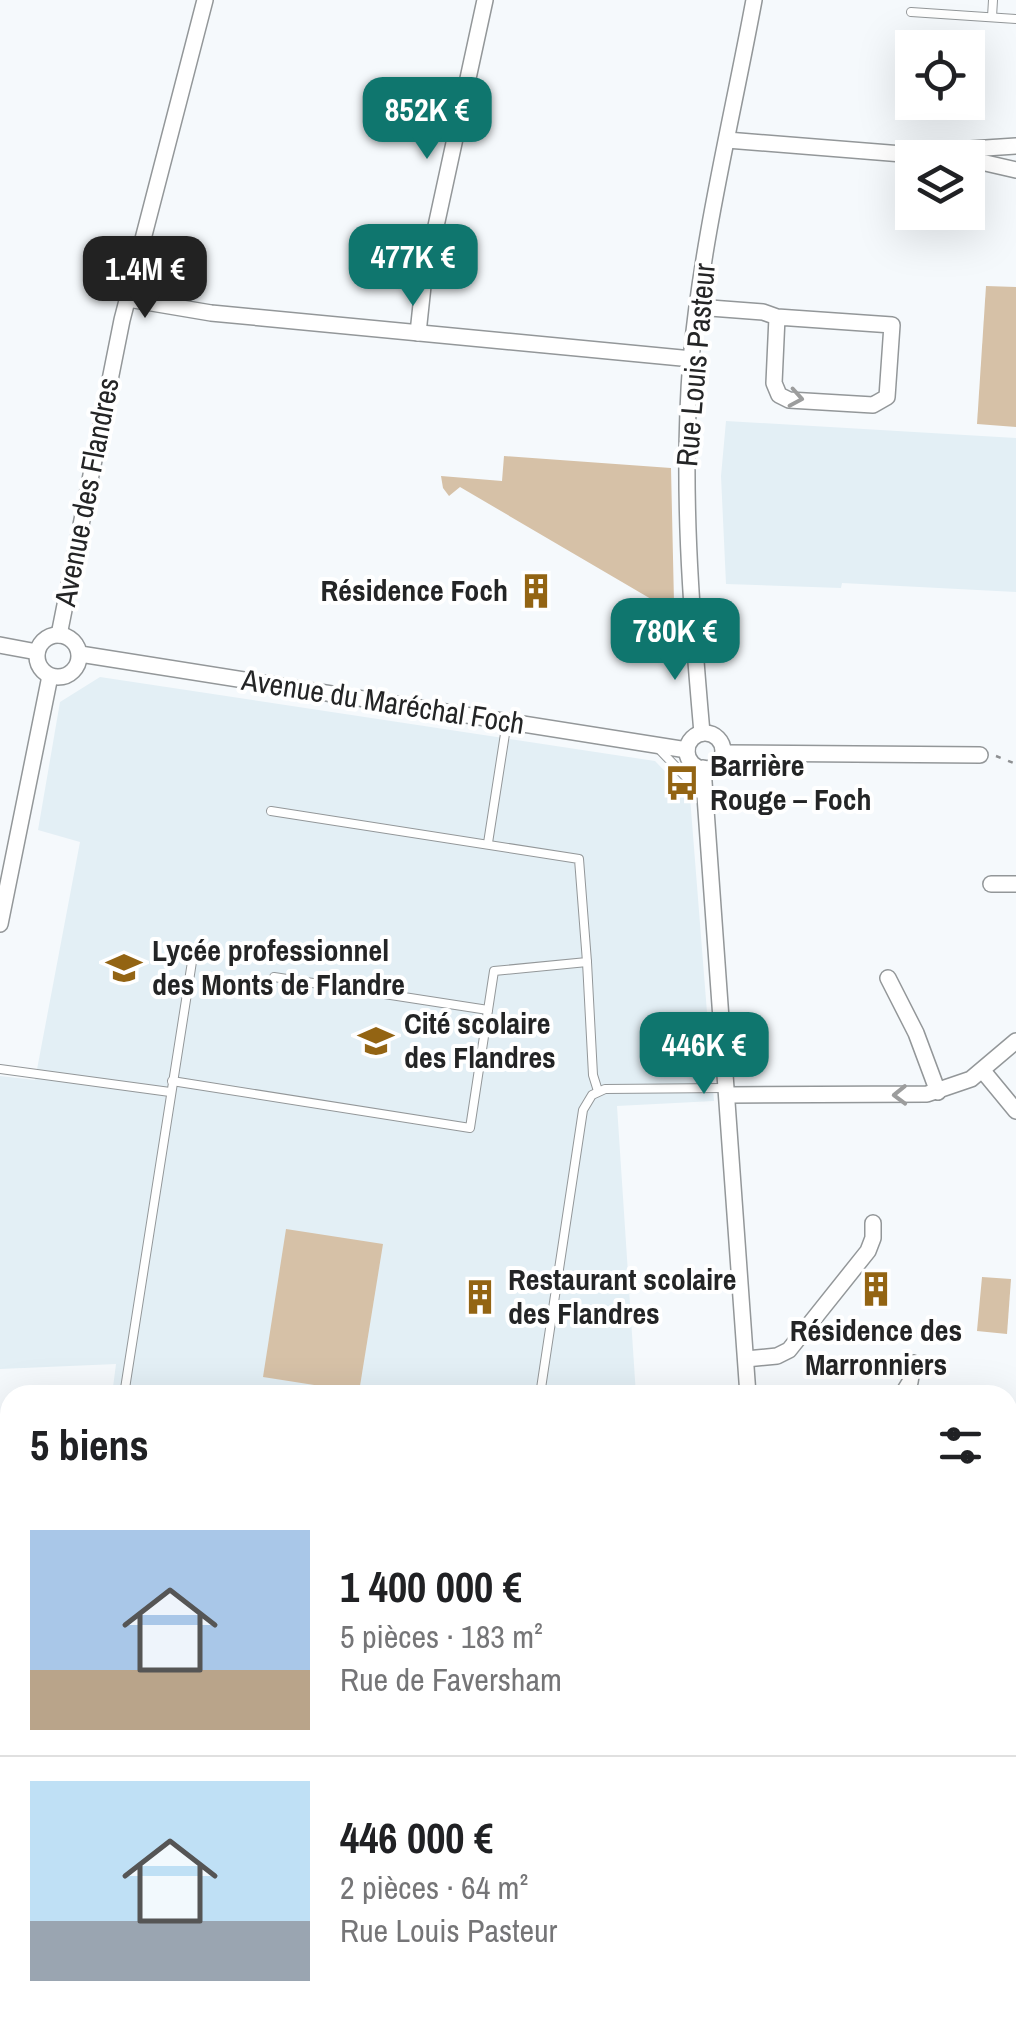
<!DOCTYPE html>
<html lang="fr">
<meta charset="utf-8">
<style>
:root{--surface:#fff;--page:#f6f6f6;--text:#202124;--muted:#757577;--line:#e0e0e0;--accent:#0f766e}
body{margin:0;font-family:"Archivo Narrow",sans-serif;background:var(--page);color:var(--text);height:100vh;display:flex;flex-direction:column;font-size:38px;white-space:nowrap}
*{box-sizing:border-box;margin:0}
p{font-size:32px;color:var(--muted)}
.icon{flex:none;width:55px;height:55px;fill:none;stroke:currentColor;stroke-width:2;stroke-linecap:round;stroke-linejoin:round}
.map{position:relative;flex:1;overflow:hidden}
.panel{position:absolute;left:0px;top:1385px;width:1018px;height:640px;display:flex;flex-direction:column;background:var(--surface);border-radius:30px 30px 0 0;box-shadow:0 10px 40px #0002}
.panel>*{flex:none}
.controls{position:absolute;left:895px;top:30px;display:grid;gap:20px}
.controls a{display:grid;place-items:center;width:90px;height:90px;border-radius:0px;background:var(--surface);box-shadow:0 10px 40px #0002;font-size:50px}
.price{position:absolute;translate:-50% -85px;padding:0 22px;border-radius:20px;background:var(--accent);color:#fff;font-size:32px;line-height:65px;filter:drop-shadow(0 2px 5px #0008)}
.price::after{content:'';position:absolute;left:50%;top:60px;width:30px;height:22px;margin-left:-15px;background:inherit;clip-path:polygon(0 0,100% 0,50% 100%)}
.price.selected{background:#222;color:#fff}
ul{padding:0;list-style:none}
li{display:flex;align-items:center;gap:30px;height:250px;padding:0 30px}
li+li{border-top:2px solid var(--line)}
li span{display:grid;place-items:center;flex:none;width:280px;height:200px;border-radius:0px;color:#555}
li>.icon{margin-inline-start:auto}
span .icon{width:120px;height:120px;fill:#fffc;stroke-width:1}
li b{font-size:42px}
h2{display:flex;justify-content:space-between;align-items:center;height:120px;padding:0 30px;font-size:42px}
.map>svg:first-child{display:block}
.built{fill:#e3eff5}
.green{fill:#d6c1a7}
.lines{fill:none;stroke-linecap:round;stroke-linejoin:round}
.service-casing{stroke:#939799;stroke-width:10}
.minor-casing{stroke:#939799;stroke-width:18}
.path{stroke:#8e9092;stroke-width:2.5;stroke-dasharray:5 8;stroke-linecap:butt}
.service{stroke:#fff;stroke-width:8}
.minor{stroke:#fff;stroke-width:15}
.oneway{stroke:#9c9d9d}
.labels{text-anchor:middle;stroke-width:8;stroke-linejoin:round;paint-order:stroke}
.street-label{font-size:30px;fill:#242526;stroke:#fff}
.poi-label{font-size:30px;font-weight:bold;fill:#242526;stroke:#fff;text-anchor:start}
</style>
<div class="map">
<svg width="1016" height="2025" viewBox="0 0 1016 2025">
<rect width="100%" height="100%" fill="#f5f9fc"/>
<!-- built -->
<g class="built">
<path d="M 726,421 L 1016,438 L 1016,592 L 842,583 L 841,588 L 726,584 L 721,476 Z"/>
<path d="M 100,677 L 655,761 L 690,797 L 714,1101 L 617,1106 L 636,1395 L 112,1395 L 116,1364 L 0,1369 L 0,1076 L 35,1080 L 80,842 L 38,830 L 60,702 Z"/>
<path d="M 158,2015 L 241,2015 L 234,2025 L 160,2025 Z"/>
</g>
<!-- green -->
<g class="green">
<path d="M 986,286 L 1016,287 L 1016,427 L 977,424 Z"/>
<path d="M 504,456 L 671,468 L 674,602 L 663,606 L 460,487 L 449,496 L 443,488 L 441,476 L 502,481 Z"/>
<path d="M 286,1229 L 383,1244 L 359,1392 L 263,1377 Z"/>
<path d="M 982,1277 L 1011,1279 L 1007,1334 L 977,1331 Z"/>
</g>
<g class="lines">
<defs>
<g id="service">
<path d="M 911,12 L 1016,19"/>
<path d="M 992,17 L 993,0"/>
<path d="M 657,747 L 703,795"/>
<path d="M 488,843 L 507,721"/>
<path d="M 587,962 L 593,1075 L 598,1091"/>
<path d="M 274,977 L 488,1010"/>
<path d="M 0,1069 L 170,1092"/>
<path d="M 172,1081 L 470,1128 L 494,971 L 587,962 L 579,859 L 271,811"/>
<path d="M 124,1395 L 194,949"/>
<path d="M 540,1395 L 583,1110 L 592,1095 L 605,1089 L 725,1088"/>
<path d="M 0,1841 L 10,1842"/>
<path d="M 0,1872 L 10,1872"/>
<path d="M 354,2015 L 355,2025"/>
<path d="M 413,2015 L 415,2025"/>
<path d="M 975,2015 L 984,2025"/>
<path d="M 139,2025 L 139,2015"/>
<path d="M 219,2025 L 226,2015"/>
</g>
<g id="minor">
<path d="M 727,140 L 952,158"/>
<path d="M 940,151 L 1016,146"/>
<path d="M 968,159 L 1016,170"/>
<path d="M 128,299 L 211,313 L 692,359"/>
<path d="M 697,307 L 763,312 L 777,317 L 892,325 L 887,397 L 873,405 L 789,400 L 779,395 L 774,383 L 777,317"/>
<path d="M 418,333 L 423,286 L 485,0"/>
<circle cx="58" cy="656" r="21"/>
<path d="M 59,635 L 122,320 L 205,0"/>
<path d="M 0,645 L 37,652"/>
<path d="M 80,654 L 687,750"/>
<path d="M 702,733 C 691,609 681,484 691,360 C 702,239 732,119 754,0"/>
<circle cx="705" cy="751" r="18"/>
<path d="M 723,753 L 980,755"/>
<path d="M 703,768 L 748,1395"/>
<path d="M 991,884 L 1016,884"/>
<path d="M 0,924 L 50,676"/>
<path d="M 888,978 L 916,1033 L 938,1092"/>
<path d="M 983,1071 L 1016,1111"/>
<path d="M 727,1095 L 927,1094 L 971,1079 L 1016,1041"/>
<path d="M 746,1359 L 777,1356 L 789,1350 L 868,1251 L 873,1238 L 873,1223"/>
<path d="M 902,1395 L 910,1382 L 913,1363"/>
<path d="M 1008,1814 L 1016,1820"/>
<path d="M 0,1895 L 3,1922 L 0,1940"/>
<path d="M 0,1958 L 10,1966"/>
<path d="M 78,2015 L 92,2025"/>
<path d="M 795,2015 L 795,2025"/>
<path d="M 865,2015 L 866,2025"/>
</g>
</defs>
<!-- service casing -->
<use href="#service" class="service-casing"/>
<!-- minor casing -->
<use href="#minor" class="minor-casing"/>
<!-- path -->
<path class="path" d="M 996,756 L 1016,764"/>
<!-- service -->
<use href="#service" class="service"/>
<!-- minor -->
<use href="#minor" class="minor"/>
</g>
<!-- one-way arrows -->
<defs><path id="oneway-chevron" d="M-2-3.5L2.5 0L-2 3.5" fill="none" stroke-width="1.6" stroke-linecap="round" stroke-linejoin="round" transform="scale(2.5)"/></defs>
<g class="oneway">
<use href="#oneway-chevron" transform="translate(796 398) rotate(10)"/>
<use href="#oneway-chevron" transform="translate(900 1095) rotate(179)"/>
</g>
<!-- icons -->
<defs>
<symbol id="building-bare" viewBox="-9 -9 18 18"><path d="M-4-6H4V6H1V3H-1V6H-4ZM-2.5-4.3h1.7v1.8h-1.7ZM.8-4.3h1.7v1.8H.8ZM-2.5-1h1.7V.8h-1.7ZM.8-1h1.7V.8H.8Z" fill="#936413" stroke="#fff" stroke-width="2.5" paint-order="stroke"/></symbol>
<symbol id="bus-bare" viewBox="-9 -9 18 18"><path d="M-5-6H5V4H4V6H2V4H-2V6H-4V4H-5ZM-3.5-4V0h7V-4ZM-3.5 1.2v1.5H-2V1.2ZM2 1.2v1.5H3.5V1.2Z" fill="#936413" stroke="#fff" stroke-width="2.5" paint-order="stroke"/></symbol>
<symbol id="school-bare" viewBox="-9 -9 18 18"><path d="M0-5L7-2L0 1L-7-2ZM-4 1L0 2.5L4 1V4Q0 6-4 4Z" fill="#936413" stroke="#fff" stroke-width="2.5" paint-order="stroke"/></symbol>
</defs>
<g fill-rule="evenodd">
<use href="#building-bare" x="511" y="566" width="50" height="50"/>
<use href="#bus-bare" x="657" y="758" width="50" height="50"/>
<use href="#school-bare" x="99" y="943" width="50" height="50"/>
<use href="#school-bare" x="351" y="1016" width="50" height="50"/>
<use href="#building-bare" x="851" y="1264" width="50" height="50"/>
<use href="#building-bare" x="455" y="1272" width="50" height="50"/>
</g>
<g class="labels">
<!-- street labels -->
<g class="street-label">
<text transform="translate(696 365) rotate(-85)" y="10">Rue Louis Pasteur</text>
<text transform="translate(87 492) rotate(-79)" y="10">Avenue des Flandres</text>
<text transform="translate(383 702) rotate(9)" y="10">Avenue du Maréchal Foch</text>
</g>
<!-- poi labels -->
<g class="poi-label">
<text x="508" y="601" text-anchor="end">Résidence Foch</text>
<text x="710" y="776">Barrière<tspan x="710" dy="34">Rouge – Foch</tspan></text>
<text x="152" y="961">Lycée professionnel<tspan x="152" dy="34">des Monts de Flandre</tspan></text>
<text x="404" y="1034">Cité scolaire<tspan x="404" dy="34">des Flandres</tspan></text>
<text x="508" y="1290">Restaurant scolaire<tspan x="508" dy="34">des Flandres</tspan></text>
<text x="876" y="1341" text-anchor="middle">Résidence des<tspan x="876" dy="34">Marronniers</tspan></text>
</g>
</g>
</svg>
<div class="controls">
<a><svg class="icon" aria-label="locate" viewBox="0 0 24 24"><circle cx="12" cy="12" r="6"/><path d="M12 2v4M12 18v4M2 12h4M18 12h4"/></svg></a>
<a><svg class="icon" aria-label="layers" viewBox="0 0 24 24"><path d="M12 4l9 5-9 5-9-5zM3 14l9 5 9-5"/></svg></a>
</div>
<b class="price" style="left:427px;top:162px">852K €</b>
<b class="price" style="left:413px;top:309px">477K €</b>
<b class="price selected" style="left:145px;top:321px">1.4M €</b>
<b class="price" style="left:675px;top:683px">780K €</b>
<b class="price" style="left:704px;top:1097px">446K €</b>
<section class="panel">
<h2>5 biens<svg class="icon" aria-label="filters" viewBox="0 0 24 24"><path d="M4 7h16M4 17h16"/><circle cx="9" cy="7" r="2"/><circle cx="15" cy="17" r="2"/></svg></h2>
<ul>
<li><span style="background:linear-gradient(#a9c7e8 70%,#b9a48a 0)"><svg class="icon" aria-label="home" viewBox="0 0 24 24"><path d="M3 11l9-7 9 7M6 9v11h12V9"/></svg></span><div><b>1 400 000 €</b><p>5 pièces · 183 m²</p><p>Rue de Faversham</p></div></li>
<li><span style="background:linear-gradient(#bfe0f5 70%,#9aa5b1 0)"><svg class="icon" aria-label="home" viewBox="0 0 24 24"><path d="M3 11l9-7 9 7M6 9v11h12V9"/></svg></span><div><b>446 000 €</b><p>2 pièces · 64 m²</p><p>Rue Louis Pasteur</p></div></li>
</ul>
</section>
</div>
